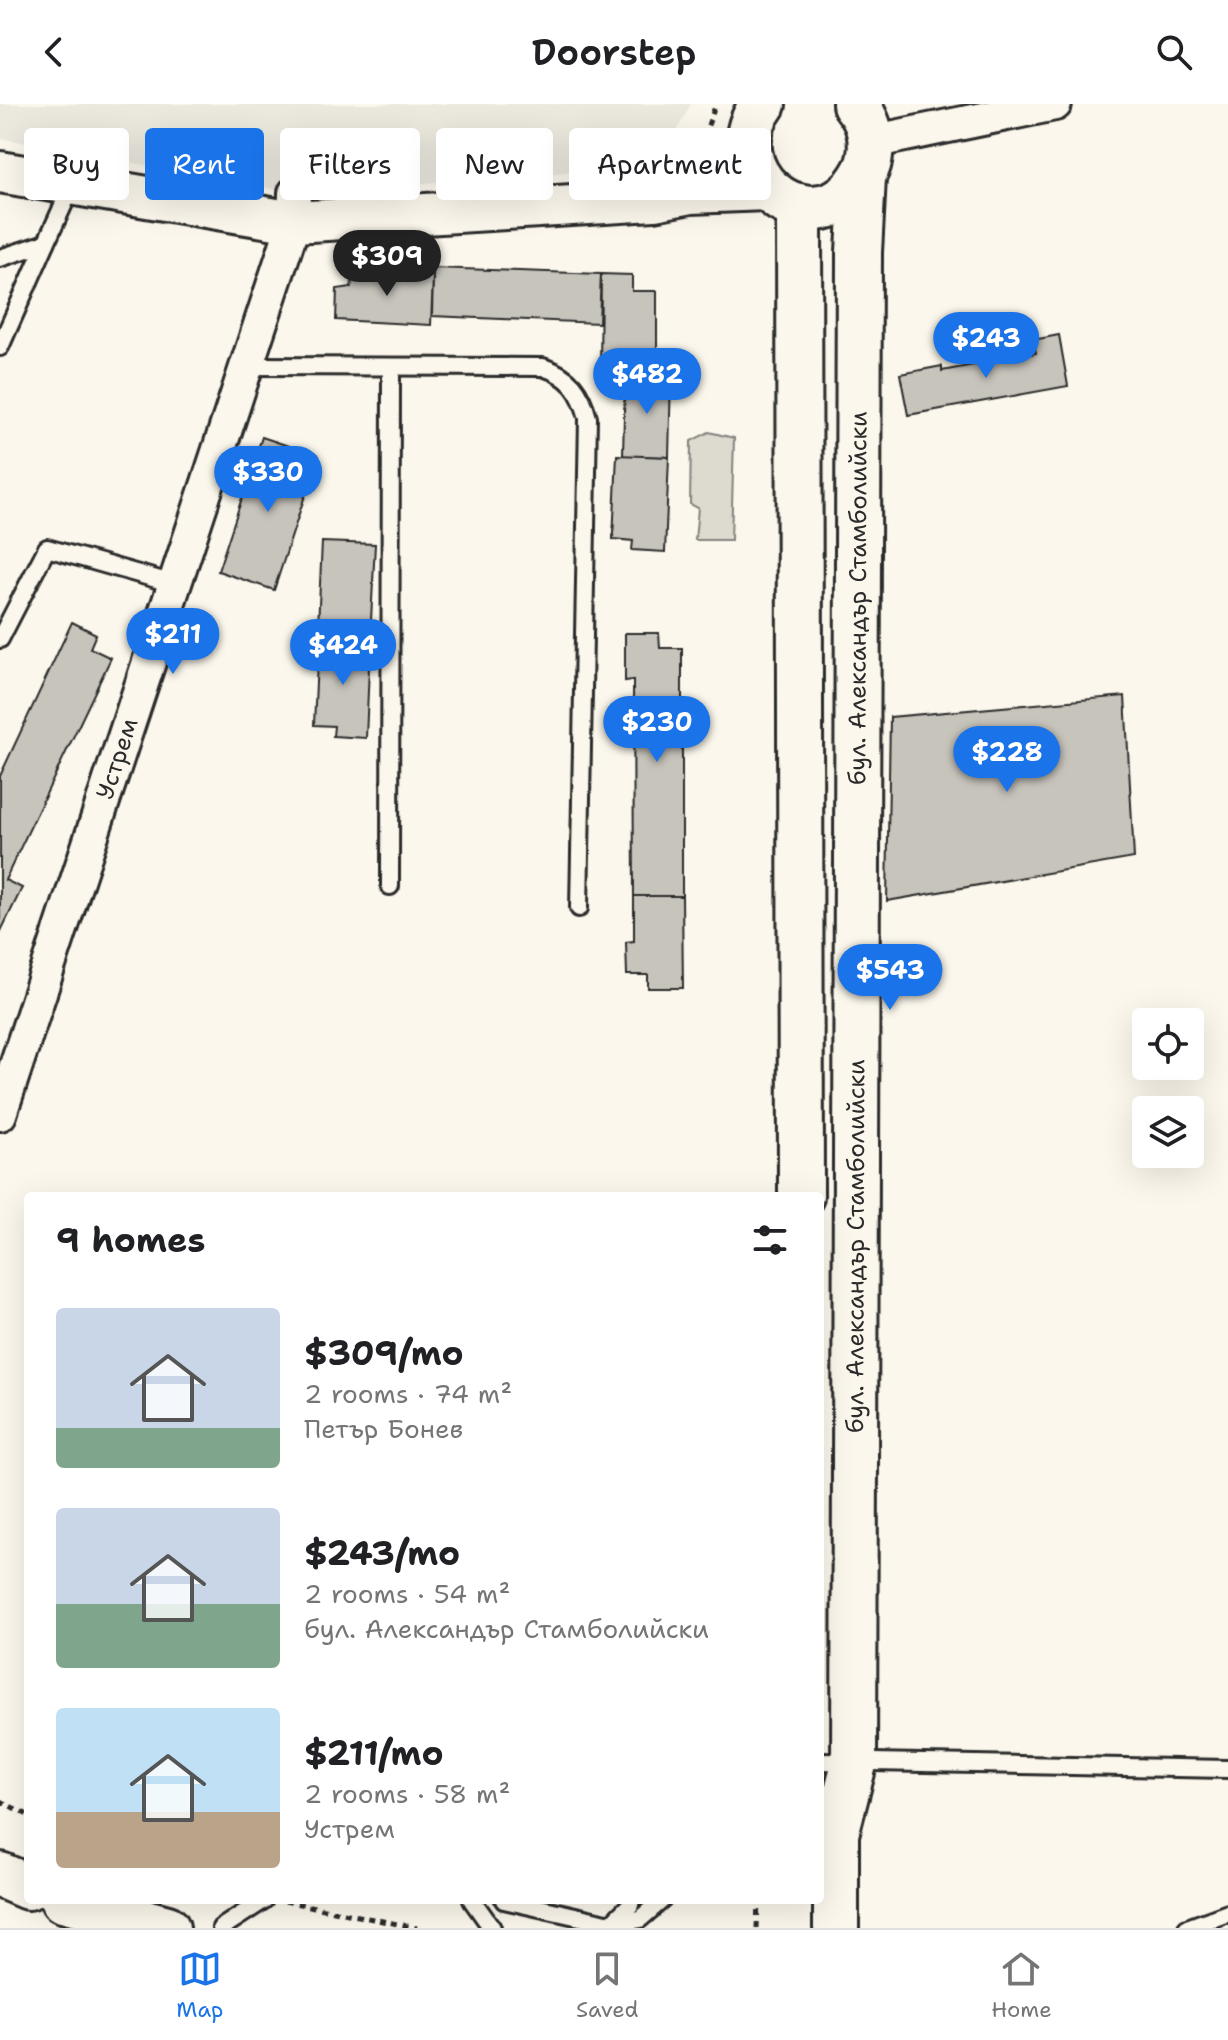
<!DOCTYPE html>
<meta charset="utf-8">
<style>
:root{--surface:#fff;--page:#f2f2f2;--text:#202124;--muted:#757577;--line:#e0e0e0;--accent:#1a73e8}
body{margin:0;font-family:"Shantell Sans",sans-serif;background:var(--page);color:var(--text);height:100vh;display:flex;flex-direction:column;font-size:30px;white-space:nowrap}
*{box-sizing:border-box;margin:0}
p{font-size:26px;color:var(--muted)}
.icon{flex:none;width:44px;height:44px;fill:none;stroke:currentColor;stroke-width:2;stroke-linecap:round;stroke-linejoin:round}
.map{position:relative;flex:1;overflow:hidden}
.side{position:absolute;left:24px;top:1088px;width:800px;height:712px;display:flex;flex-direction:column;background:var(--surface);border-radius:8px;box-shadow:0 8px 32px #0002}
.side>*{flex:none}
.top-card{position:absolute;left:24px;top:24px;width:800px;height:72px;display:flex;gap:16px}
.fabs{position:absolute;left:1132px;top:904px;display:grid;gap:16px}
.fabs a{display:grid;place-items:center;width:72px;height:72px;border-radius:8px;background:var(--surface);box-shadow:0 8px 32px #0002;font-size:40px}
.price{position:absolute;translate:-50% -68px;padding:0 18px;border-radius:28px;background:var(--accent);color:#fff;font-size:26px;line-height:52px;filter:drop-shadow(0 2px 4px #0008)}
.price::after{content:'';position:absolute;left:50%;top:48px;width:24px;height:18px;margin-left:-12px;background:inherit;clip-path:polygon(0 0,100% 0,50% 100%)}
.price.selected{background:#222;color:#fff}
ul{padding:0;list-style:none}
li{display:flex;align-items:center;gap:24px;height:200px;padding:0 32px}
li span{display:grid;place-items:center;flex:none;width:224px;height:160px;border-radius:8px;color:#555}
li>.icon{margin-inline-start:auto}
span .icon{width:96px;height:96px;fill:#fffc;stroke-width:1}
li b{font-size:34px}
h2{display:flex;justify-content:space-between;align-items:center;height:96px;padding:0 32px;font-size:34px}
.chip{padding:0 28px;border-radius:8px;background:var(--surface);box-shadow:0 8px 32px #0002;font-size:28px;line-height:72px}
.chip.selected{background:var(--accent);color:#fff}
header{display:flex;justify-content:space-between;align-items:center;height:104px;padding:0 32px;background:var(--surface);font-size:36px;font-weight:600}
.tab-bar{display:flex;justify-content:space-around;align-items:center;height:112px;border-top:2px solid var(--line);background:var(--surface);font-size:22px;color:var(--muted)}
.tab-bar a{display:grid;justify-items:center;gap:4px}
.tab-bar .selected{color:var(--accent)}
.map>svg:first-child{display:block}
.built{fill:#ebe8de}
.green{fill:#dddad0;stroke:#84827e;stroke-width:2}
.building{fill:#c7c4bc;stroke:#2b2b2b;stroke-width:2}
.lines{fill:none;stroke-linecap:round;stroke-linejoin:round}
.service-casing{stroke:#2b2b2b;stroke-width:22}
.minor-casing{stroke:#2b2b2b;stroke-width:38}
.tertiary-casing{stroke:#2b2b2b;stroke-width:46}
.secondary-casing{stroke:#2b2b2b;stroke-width:50}
.path{stroke:#2b2b2b;stroke-width:5;stroke-dasharray:6 6;stroke-linecap:butt}
.service{stroke:#fbf7ec;stroke-width:16}
.minor{stroke:#fbf7ec;stroke-width:32}
.tertiary{stroke:#fbf7ec;stroke-width:40}
.secondary{stroke:#fbf7ec;stroke-width:44}
.labels{text-anchor:middle;stroke-width:8;stroke-linejoin:round;paint-order:stroke}
.street-label{font-size:24px;fill:#2b2b2b;stroke:#fbf7ec}
</style>
<header><svg class="icon" aria-label="back" viewBox="0 0 24 24"><path d="M15 5l-7 7 7 7"/></svg>Doorstep<svg class="icon" aria-label="search" viewBox="0 0 24 24"><circle cx="10" cy="10" r="6"/><path d="M15 15l6 6"/></svg></header>
<div class="map">
<svg width="1228" height="1824" viewBox="0 0 1228 1824">
<rect width="100%" height="100%" fill="#fbf7ec"/>
<filter id="ink" filterUnits="userSpaceOnUse"><feTurbulence type="fractalNoise" baseFrequency=".0125" numOctaves="2"/><feDisplacementMap in="SourceGraphic" scale="16" xChannelSelector="R" yChannelSelector="G"/><feConvolveMatrix kernelMatrix="1 2 1 2 8 2 1 2 1" color-interpolation-filters="sRGB"/></filter>
<g filter="url(#ink)">
<!-- built -->
<path class="built" d="M 0,0 L 691,0 L 659,61 L 295,89 L 0,34 Z"/>
<!-- green -->
<path class="green" d="M 709,328 L 734,334 L 731,436 L 695,436 L 698,404 L 690,400 L 691,337 Z"/>
<!-- building -->
<g class="building">
<path d="M 433,164 L 601,170 L 599,219 L 432,212 Z"/>
<path d="M 354,165 L 433,170 L 431,221 L 336,216 L 337,185 L 351,183 Z"/>
<path d="M 601,170 L 632,171 L 632,187 L 657,187 L 657,271 L 600,270 Z"/>
<path d="M 1059,231 L 1068,282 L 908,311 L 900,270 L 942,262 L 942,267 L 1036,249 L 1033,236 Z"/>
<path d="M 625,270 L 671,272 L 669,353 L 623,352 Z"/>
<path d="M 262,333 L 318,352 L 274,486 L 218,467 Z"/>
<path d="M 617,351 L 669,353 L 665,448 L 632,446 L 633,437 L 613,435 Z"/>
<path d="M 322,438 L 375,440 L 370,535 L 337,533 L 338,523 L 318,522 Z"/>
<path d="M 72,518 L 96,530 L 90,544 L 111,554 L 5,776 L 22,784 L 0,829 L 0,672 Z"/>
<path d="M 625,529 L 659,529 L 660,544 L 682,544 L 682,792 L 634,792 L 633,576 L 625,577 Z"/>
<path d="M 318,536 L 370,539 L 366,634 L 333,632 L 334,622 L 314,621 Z"/>
<path d="M 1125,592 L 1134,754 L 887,797 L 890,613 Z"/>
<path d="M 634,792 L 682,792 L 683,884 L 648,884 L 648,871 L 627,871 L 626,838 L 634,837 Z"/>
</g>
<g class="lines">
<defs>
<g id="service">
<path d="M 0,154 L 46,139 L 72,82"/>
<path d="M 0,243 L 46,139"/>
<path d="M 246,262 L 543,263 C 570,272 581,287 588,314 L 579,804"/>
<path d="M 0,535 L 47,444 L 174,480"/>
<path d="M 390,782 L 391,263"/>
<path d="M 820,1657 L 1228,1665"/>
<path d="M 472,1796 L 492,1824"/>
<path d="M 504,1796 L 611,1820 L 630,1801 L 631,1796"/>
<path d="M 611,1820 L 640,1815 L 662,1796"/>
<path d="M 221,1824 L 264,1796"/>
<path d="M 1187,1824 L 1228,1809"/>
</g>
<g id="minor">
<path d="M 871,38 L 1055,0"/>
<path id="s1" d="M 0,1010 L 294,118 L 295,89"/>
</g>
<path id="tertiary" d="M 0,68 L 294,118 L 654,96 L 690,89 L 766,86"/>
<g id="secondary">
<path d="M 763,0 C 714,65 803,141 854,84 C 862,74 869,64 870,51 C 873,32 868,15 855,0"/>
<path d="M 799,102 L 801,1092"/>
<path d="M 0,1771 L 28,1783"/>
<path d="M 63,1796 L 167,1824"/>
<path id="s2" d="M 836,1824 L 836,1730 L 854,1660 L 859,148 L 863,73"/>
</g>
</defs>
<!-- service casing -->
<use href="#service" class="service-casing"/>
<!-- minor casing -->
<use href="#minor" class="minor-casing"/>
<!-- tertiary casing -->
<use href="#tertiary" class="tertiary-casing"/>
<!-- secondary casing -->
<use href="#secondary" class="secondary-casing"/>
<!-- path -->
<g class="path">
<path d="M 695,55 L 716,0"/>
<path d="M 0,1697 L 28,1711"/>
<path d="M 285,1797 L 417,1824"/>
<path d="M 757,1824 L 758,1796"/>
</g>
<!-- service -->
<use href="#service" class="service"/>
<!-- minor -->
<use href="#minor" class="minor"/>
<!-- tertiary -->
<use href="#tertiary" class="tertiary"/>
<!-- secondary -->
<use href="#secondary" class="secondary"/>
</g>
</g>
<g class="labels">
<!-- street labels -->
<g class="street-label">
<text dy="8" stroke="none"><textPath href="#s2" startOffset="1332">бул. Александър Стамболийски</textPath></text>
<text dy="8" stroke="none"><textPath href="#s1" startOffset="374">Устрем</textPath></text>
<text dy="8" stroke="none"><textPath href="#s2" startOffset="684">бул. Александър Стамболийски</textPath></text>
</g>
</g>
</svg>
<div class="fabs">
<a><svg class="icon" aria-label="locate" viewBox="0 0 24 24"><circle cx="12" cy="12" r="6"/><path d="M12 2v4M12 18v4M2 12h4M18 12h4"/></svg></a>
<a><svg class="icon" aria-label="layers" viewBox="0 0 24 24"><path d="M12 4l9 5-9 5-9-5zM3 14l9 5 9-5"/></svg></a>
</div>
<b class="price selected" style="left:387px;top:194px">$309</b>
<b class="price" style="left:986px;top:276px">$243</b>
<b class="price" style="left:647px;top:312px">$482</b>
<b class="price" style="left:268px;top:410px">$330</b>
<b class="price" style="left:173px;top:572px">$211</b>
<b class="price" style="left:343px;top:583px">$424</b>
<b class="price" style="left:657px;top:660px">$230</b>
<b class="price" style="left:1007px;top:690px">$228</b>
<b class="price" style="left:890px;top:908px">$543</b>
<div class="top-card">
<a class="chip">Buy</a>
<a class="chip selected">Rent</a>
<a class="chip">Filters</a>
<a class="chip">New</a>
<a class="chip">Apartment</a>
</div>
<section class="side">
<h2>9 homes<svg class="icon" aria-label="filters" viewBox="0 0 24 24"><path d="M4 7h16M4 17h16"/><circle cx="9" cy="7" r="2"/><circle cx="15" cy="17" r="2"/></svg></h2>
<ul>
<li><span style="background:linear-gradient(#c9d6e8 75%,#7fa58c 0)"><svg class="icon" aria-label="home" viewBox="0 0 24 24"><path d="M3 11l9-7 9 7M6 9v11h12V9"/></svg></span><div><b>$309/mo</b><p>2 rooms · 74 m²</p><p>Петър Бонев</p></div></li>
<li><span style="background:linear-gradient(#c9d6e8 60%,#7fa58c 0)"><svg class="icon" aria-label="home" viewBox="0 0 24 24"><path d="M3 11l9-7 9 7M6 9v11h12V9"/></svg></span><div><b>$243/mo</b><p>2 rooms · 54 m²</p><p>бул. Александър Стамболийски</p></div></li>
<li><span style="background:linear-gradient(#bfe0f5 65%,#b9a48a 0)"><svg class="icon" aria-label="home" viewBox="0 0 24 24"><path d="M3 11l9-7 9 7M6 9v11h12V9"/></svg></span><div><b>$211/mo</b><p>2 rooms · 58 m²</p><p>Устрем</p></div></li>
</ul>
</section>
</div>
<nav class="tab-bar">
<a class="selected"><svg class="icon" aria-label="map" viewBox="0 0 24 24"><path d="M3 6l6-2 6 2 6-2v14l-6 2-6-2-6 2zM9 4v14M15 6v14"/></svg>Map</a>
<a><svg class="icon" aria-label="saved" viewBox="0 0 24 24"><path d="M7 4h10v16l-5-4-5 4z"/></svg>Saved</a>
<a><svg class="icon" aria-label="home" viewBox="0 0 24 24"><path d="M3 11l9-7 9 7M6 9v11h12V9"/></svg>Home</a>
</nav>
